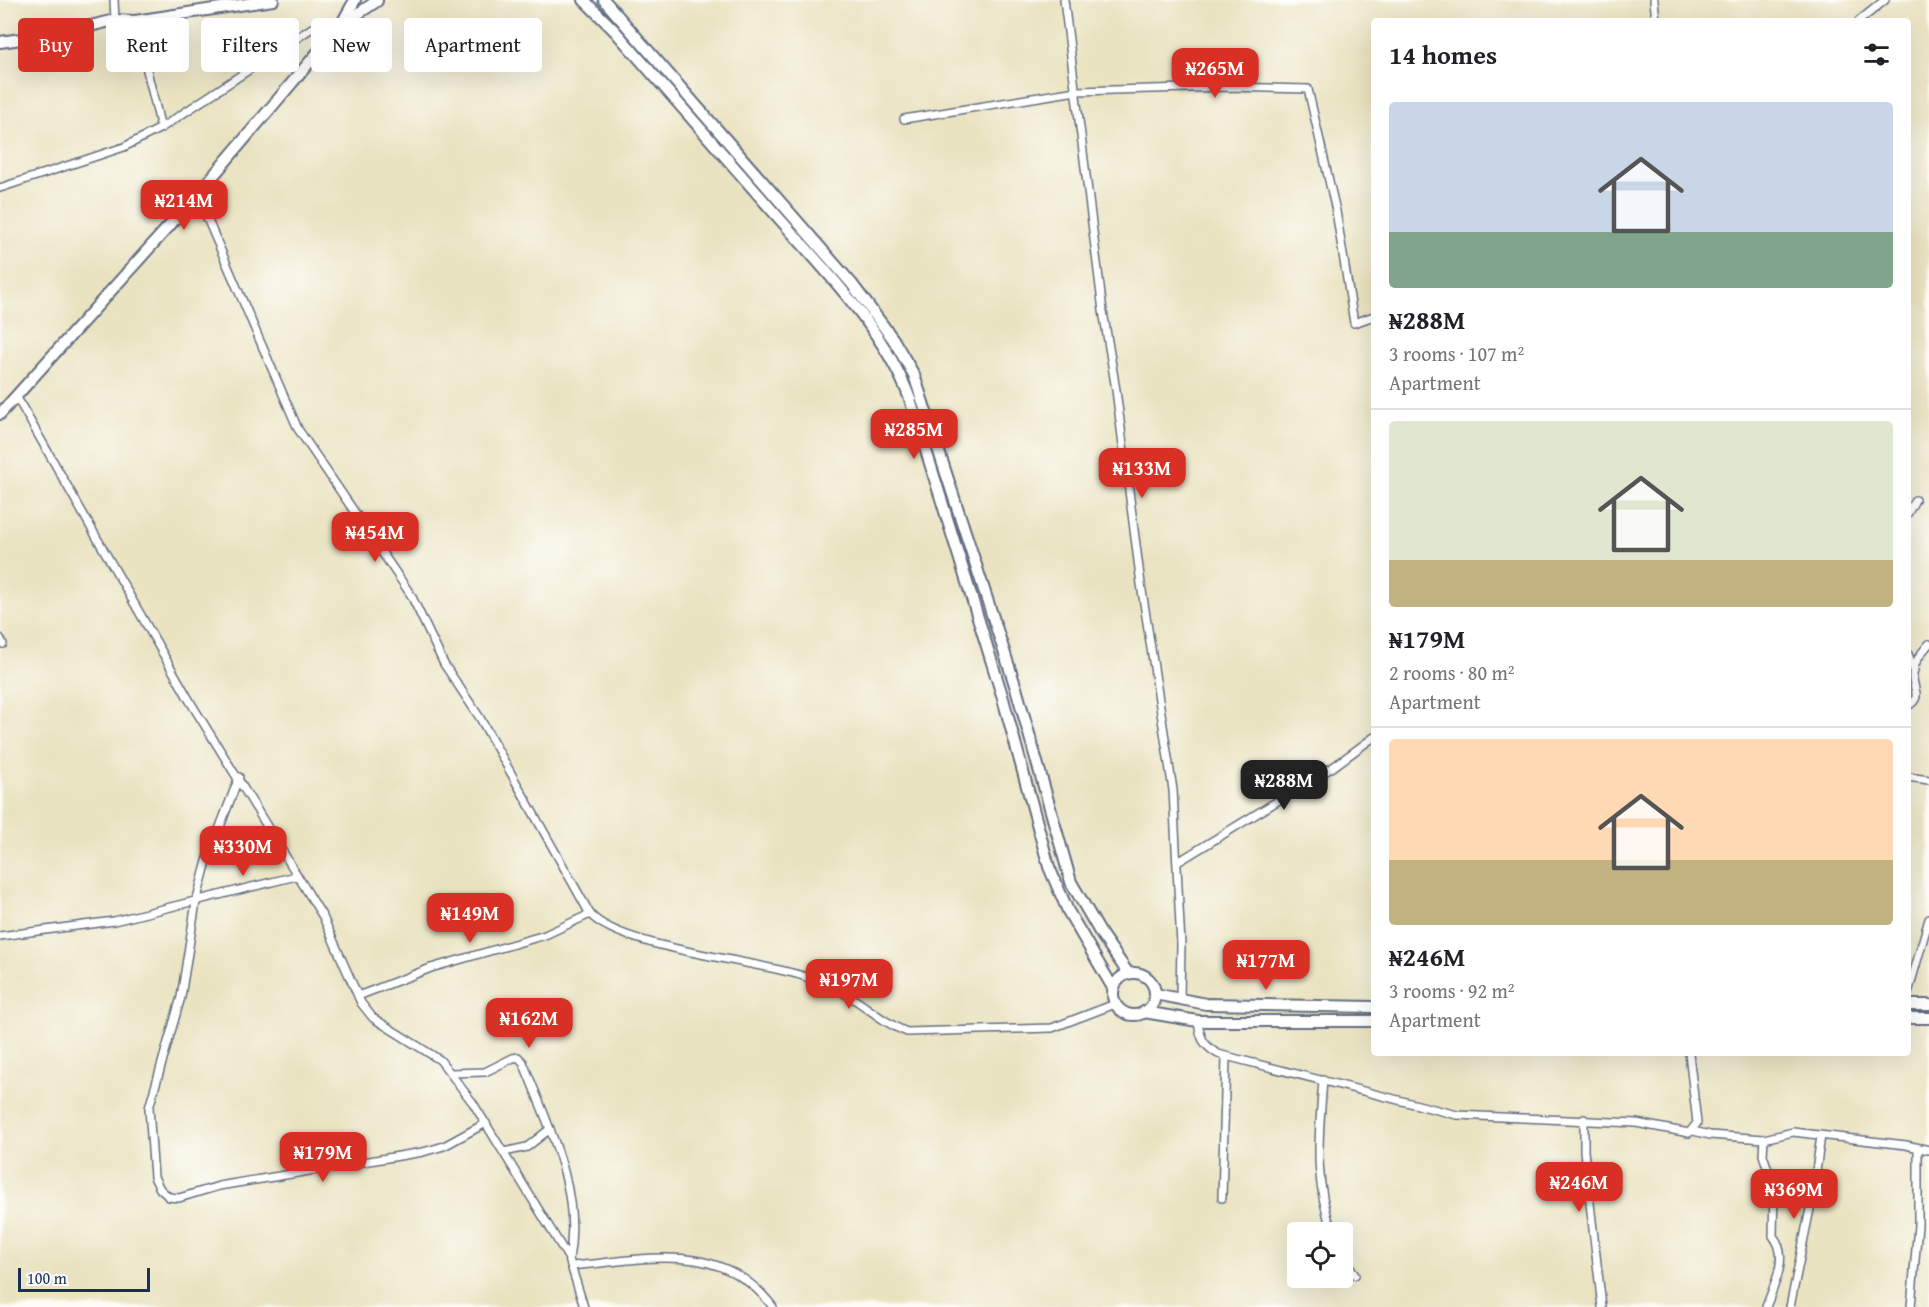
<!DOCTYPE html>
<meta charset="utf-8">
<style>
:root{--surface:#fff;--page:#f6f6f6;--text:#202124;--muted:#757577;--line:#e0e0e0;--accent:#d93025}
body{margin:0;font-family:"Gentium Book Plus",serif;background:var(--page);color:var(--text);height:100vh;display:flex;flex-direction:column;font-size:22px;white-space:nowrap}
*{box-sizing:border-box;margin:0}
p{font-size:20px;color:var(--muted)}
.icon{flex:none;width:33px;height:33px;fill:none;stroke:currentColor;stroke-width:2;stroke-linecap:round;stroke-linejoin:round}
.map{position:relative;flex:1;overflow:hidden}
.sheet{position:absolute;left:1371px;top:18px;width:540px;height:1038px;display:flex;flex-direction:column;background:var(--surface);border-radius:6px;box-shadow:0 6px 24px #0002}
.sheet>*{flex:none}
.banner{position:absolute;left:18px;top:18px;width:570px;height:54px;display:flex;gap:12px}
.buttons{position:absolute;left:1287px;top:1222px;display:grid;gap:12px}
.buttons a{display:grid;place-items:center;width:66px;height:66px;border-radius:6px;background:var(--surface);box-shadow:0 6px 24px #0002;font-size:30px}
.scale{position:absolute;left:18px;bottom:15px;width:132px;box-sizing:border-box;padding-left:6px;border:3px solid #1b2f5e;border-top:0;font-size:16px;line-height:21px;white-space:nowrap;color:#1b2f5e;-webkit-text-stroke:4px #fdfcf7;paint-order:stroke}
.price{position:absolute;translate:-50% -51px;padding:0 14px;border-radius:12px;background:var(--accent);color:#fff;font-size:20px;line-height:39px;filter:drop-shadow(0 2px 3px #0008)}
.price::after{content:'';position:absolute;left:50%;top:36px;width:18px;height:14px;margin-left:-9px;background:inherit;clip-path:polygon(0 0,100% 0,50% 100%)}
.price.active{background:#222;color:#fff}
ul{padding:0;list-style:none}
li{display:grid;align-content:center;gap:12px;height:318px;padding:0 18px}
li+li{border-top:2px solid var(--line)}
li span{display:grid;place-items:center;height:186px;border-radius:6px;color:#555}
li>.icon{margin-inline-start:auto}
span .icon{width:108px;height:108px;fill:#fffc;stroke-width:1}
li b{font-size:26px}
h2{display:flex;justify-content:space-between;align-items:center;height:72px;padding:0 18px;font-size:26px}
.chip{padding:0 21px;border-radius:6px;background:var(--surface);box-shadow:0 6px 24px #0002;font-size:21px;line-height:54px}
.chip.active{background:var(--accent);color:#fff}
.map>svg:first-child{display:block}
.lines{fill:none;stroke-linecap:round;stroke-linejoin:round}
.street-casing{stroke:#636e81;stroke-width:10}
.secondary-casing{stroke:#636e81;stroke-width:14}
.street{stroke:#fff;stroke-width:7}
.secondary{stroke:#fff;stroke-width:10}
</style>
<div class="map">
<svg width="1929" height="1307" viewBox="0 0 1929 1307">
<rect width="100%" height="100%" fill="#fdfcf7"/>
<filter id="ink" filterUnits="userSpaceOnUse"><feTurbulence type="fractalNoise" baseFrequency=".0167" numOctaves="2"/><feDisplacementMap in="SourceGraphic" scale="12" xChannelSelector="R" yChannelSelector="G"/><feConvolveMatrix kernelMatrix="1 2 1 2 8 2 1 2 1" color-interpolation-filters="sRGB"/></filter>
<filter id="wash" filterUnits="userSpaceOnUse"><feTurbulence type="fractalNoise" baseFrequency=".008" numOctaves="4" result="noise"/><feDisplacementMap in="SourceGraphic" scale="24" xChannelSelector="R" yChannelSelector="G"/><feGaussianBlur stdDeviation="1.35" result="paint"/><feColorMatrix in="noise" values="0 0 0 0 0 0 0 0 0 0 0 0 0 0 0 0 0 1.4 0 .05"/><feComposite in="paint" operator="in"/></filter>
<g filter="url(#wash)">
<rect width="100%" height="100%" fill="#eae3c1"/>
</g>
<g filter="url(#ink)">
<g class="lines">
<defs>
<g id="street">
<path d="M 114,0 L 115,20"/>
<path d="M 1064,0 L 1103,311 L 1116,390 L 1141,584 L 1173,790 L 1181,945 L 1180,1000"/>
<path d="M 1654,0 L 1656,21"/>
<path d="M 135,21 L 161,128"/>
<path d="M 1859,21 L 1885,0"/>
<path d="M 904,119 L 1076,91 L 1227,87 L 1308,89 L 1336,211 L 1354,323 L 1374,316"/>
<path d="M 0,188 L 124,147 L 161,128 L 312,28 L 341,25"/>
<path d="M 197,195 L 298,429 L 411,595 L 444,664 L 480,718 L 590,914 C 620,948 754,960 803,976 C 819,981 835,987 849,996 C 869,1008 885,1024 907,1032 L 1052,1028 L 1115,1004"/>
<path d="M 16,396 L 191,703 L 323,917 L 361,1003 L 373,1018 L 440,1060 L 473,1103 L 569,1259 L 584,1307"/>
<path d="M 1908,513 L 1915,500"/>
<path d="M 0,638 L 3,644"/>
<path d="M 1908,654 L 1914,670"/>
<path d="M 1908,706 C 1922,697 1914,692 1913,678 C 1912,664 1921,653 1929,644"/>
<path d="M 239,777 L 207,861 L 196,902 L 181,997 L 149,1108 L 154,1177 L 160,1189 L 169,1197 L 179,1198 L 219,1186 L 423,1152 L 444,1146 L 486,1123"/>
<path d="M 1908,777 L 1929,780"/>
<path d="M 1178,862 L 1333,767 L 1374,737"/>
<path d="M 0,936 L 114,921 L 296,876"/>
<path d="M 1908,993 L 1929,919"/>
<path d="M 358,996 L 431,968 L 545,935 L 590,914"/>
<path d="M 1198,1021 C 1200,1038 1203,1045 1218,1054 L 1457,1115 L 1636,1123 L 1689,1133 L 1697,1123 L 1689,1053"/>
<path d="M 451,1073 L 485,1072 L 513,1058 L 518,1057 L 523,1062 C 548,1125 582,1190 569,1259"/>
<path d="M 1323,1080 C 1319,1135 1313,1180 1333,1233"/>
<path d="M 1584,1119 L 1584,1151 L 1602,1307"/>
<path d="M 1693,1131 L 1710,1135 L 1764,1139 L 1793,1132 L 1906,1145 L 1929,1150"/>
<path d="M 1764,1139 L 1763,1155 L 1774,1187 L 1773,1236 C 1790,1256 1774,1285 1766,1307"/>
<path d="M 504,1152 L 527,1147 L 550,1129"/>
<path d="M 1222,1198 L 1226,1058"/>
<path d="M 1342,1253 L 1355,1275"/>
<path d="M 572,1266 C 644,1260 721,1238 773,1307"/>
<path d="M 1790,1307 L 1812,1199 L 1821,1136"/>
<path d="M 1911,1307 L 1918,1225 L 1918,1148"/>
</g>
<g id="secondary">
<path d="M 584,0 L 615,31 C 669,93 723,154 777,216 C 826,271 884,330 910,399 L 1002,695 L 1049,867 L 1068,911 L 1113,988"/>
<path d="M 604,0 L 852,284 L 893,339 L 914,375 L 1016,688 L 1071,882 L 1101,934 L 1128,973"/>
<path d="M 344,23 L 377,1"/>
<path d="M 0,42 L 57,34 L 115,20 L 135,21 L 273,0"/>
<path d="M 0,414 L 197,195 L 341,25 L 355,0"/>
<circle cx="1134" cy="994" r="21"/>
<path d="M 1155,994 L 1206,1004 L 1374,1007"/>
<path d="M 1908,1005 L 1929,1005"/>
<path d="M 1144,1012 L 1198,1021 L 1374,1021"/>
<path d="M 1908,1018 L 1929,1018"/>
</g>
</defs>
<!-- street casing -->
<use href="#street" class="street-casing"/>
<!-- secondary casing -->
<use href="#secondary" class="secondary-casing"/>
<!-- street -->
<use href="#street" class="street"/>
<!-- secondary -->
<use href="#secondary" class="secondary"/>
</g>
</g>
</svg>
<div class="buttons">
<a><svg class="icon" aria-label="locate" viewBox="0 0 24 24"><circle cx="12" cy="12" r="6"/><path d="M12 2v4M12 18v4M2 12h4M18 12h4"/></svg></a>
</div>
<div class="scale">100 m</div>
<b class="price" style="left:1215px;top:99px">₦265M</b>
<b class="price" style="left:184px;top:231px">₦214M</b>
<b class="price" style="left:914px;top:460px">₦285M</b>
<b class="price" style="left:1142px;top:499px">₦133M</b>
<b class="price" style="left:375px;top:563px">₦454M</b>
<b class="price active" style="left:1284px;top:811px">₦288M</b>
<b class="price" style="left:243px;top:877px">₦330M</b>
<b class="price" style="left:470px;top:944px">₦149M</b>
<b class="price" style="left:1266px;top:991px">₦177M</b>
<b class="price" style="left:849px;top:1010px">₦197M</b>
<b class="price" style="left:529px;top:1049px">₦162M</b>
<b class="price" style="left:323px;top:1183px">₦179M</b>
<b class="price" style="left:1579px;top:1213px">₦246M</b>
<b class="price" style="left:1794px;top:1220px">₦369M</b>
<div class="banner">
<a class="chip active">Buy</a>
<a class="chip">Rent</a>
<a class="chip">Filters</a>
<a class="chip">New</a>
<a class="chip">Apartment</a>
</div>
<section class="sheet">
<h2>14 homes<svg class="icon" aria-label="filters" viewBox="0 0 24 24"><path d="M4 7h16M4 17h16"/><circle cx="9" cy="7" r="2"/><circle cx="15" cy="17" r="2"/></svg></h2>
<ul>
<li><span style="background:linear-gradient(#c9d6e8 70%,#7fa58c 0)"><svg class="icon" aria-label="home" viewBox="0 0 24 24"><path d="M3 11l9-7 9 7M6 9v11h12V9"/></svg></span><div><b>₦288M</b><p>3 rooms · 107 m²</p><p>Apartment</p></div></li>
<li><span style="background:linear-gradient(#dfe7d0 75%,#c2b280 0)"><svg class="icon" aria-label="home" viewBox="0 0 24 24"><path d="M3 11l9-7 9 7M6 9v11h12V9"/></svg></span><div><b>₦179M</b><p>2 rooms · 80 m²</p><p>Apartment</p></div></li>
<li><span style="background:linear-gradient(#ffd9b3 65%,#c2b280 0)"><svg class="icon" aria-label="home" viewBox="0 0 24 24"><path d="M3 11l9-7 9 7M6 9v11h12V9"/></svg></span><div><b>₦246M</b><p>3 rooms · 92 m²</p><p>Apartment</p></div></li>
</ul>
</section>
</div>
